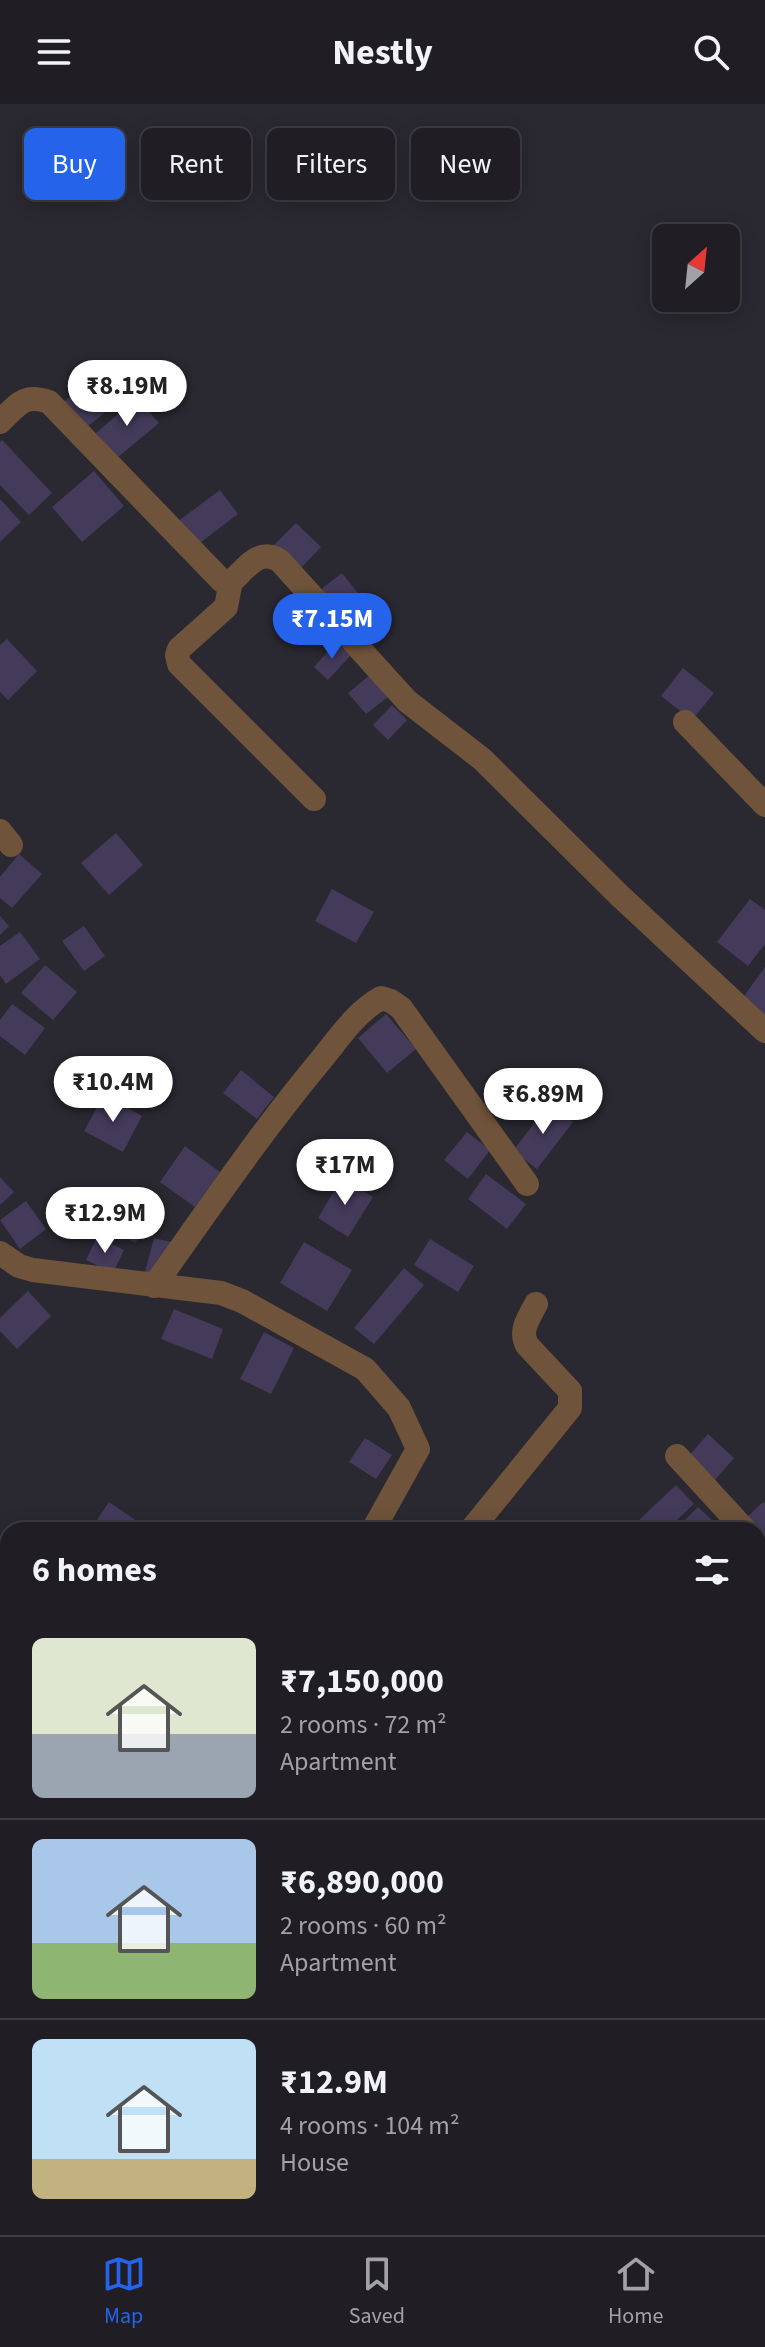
<!DOCTYPE html>
<meta charset="utf-8">
<style>
:root{--surface:#201e24;--page:#2d2b31;--text:#f1f3f6;--muted:#a2a2a6;--line:#3d3c41;--accent:#2563eb}
body{margin:0;font-family:"Source Sans 3",sans-serif;background:var(--page);color:var(--text);height:100vh;display:flex;flex-direction:column;font-size:30px;white-space:nowrap}
*{box-sizing:border-box;margin:0}
p{font-size:26px;color:var(--muted)}
.icon{flex:none;width:44px;height:44px;fill:none;stroke:currentColor;stroke-width:2;stroke-linecap:round;stroke-linejoin:round}
.map{position:relative;flex:1;overflow:hidden}
.details{position:absolute;left:0px;top:1418px;width:766px;height:714px;display:flex;flex-direction:column;background:var(--surface);border-radius:24px 24px 0 0;box-shadow:0 4px 20px #0003,0 0 0 2px var(--line)}
.details>*{flex:none}
.guide{position:absolute;left:24px;top:24px;width:718px;height:72px;display:flex;gap:16px}
.needle{width:52px;rotate:27deg}
.tools{position:absolute;left:652px;top:120px;display:grid;gap:16px}
.tools a{display:grid;place-items:center;width:88px;height:88px;border-radius:12px;background:var(--surface);box-shadow:0 4px 20px #0003,0 0 0 2px var(--line);font-size:40px}
.price{position:absolute;translate:-50% -68px;padding:0 18px;border-radius:28px;background:#fff;color:#222;font-size:26px;line-height:52px;filter:drop-shadow(0 2px 4px #0008)}
.price::after{content:'';position:absolute;left:50%;top:48px;width:24px;height:18px;margin-left:-12px;background:inherit;clip-path:polygon(0 0,100% 0,50% 100%)}
.price.selected{background:var(--accent);color:#fff}
ul{padding:0;list-style:none}
li{display:flex;align-items:center;gap:24px;height:200px;padding:0 32px}
li+li{border-top:2px solid var(--line)}
li span{display:grid;place-items:center;flex:none;width:224px;height:160px;border-radius:12px;color:#555}
li>.icon{margin-inline-start:auto}
span .icon{width:96px;height:96px;fill:#fffc;stroke-width:1}
li b{font-size:34px}
h2{display:flex;justify-content:space-between;align-items:center;height:96px;padding:0 32px;font-size:34px}
.pill{padding:0 28px;border-radius:12px;background:var(--surface);box-shadow:0 4px 20px #0003,0 0 0 2px var(--line);font-size:28px;line-height:72px}
.pill.selected{background:var(--accent);color:#fff}
header{display:flex;justify-content:space-between;align-items:center;height:104px;padding:0 32px;background:var(--surface);font-size:36px;font-weight:700}
.menu{display:flex;justify-content:space-around;align-items:center;height:112px;border-top:2px solid var(--line);background:var(--surface);font-size:22px;color:var(--muted)}
.menu a{display:grid;justify-items:center;gap:4px}
.menu .selected{color:var(--accent)}
.map>svg:first-child{display:block}
.building{fill:#443b5b}
.lines{fill:none;stroke-linecap:round;stroke-linejoin:round}
.minor{stroke:#6f533b;stroke-width:24}
.tertiary{stroke:#6f533b;stroke-width:24}
</style>
<header><svg class="icon" aria-label="menu" viewBox="0 0 24 24"><path d="M4 6h16M4 12h16M4 18h16"/></svg>Nestly<svg class="icon" aria-label="search" viewBox="0 0 24 24"><circle cx="10" cy="10" r="6"/><path d="M15 15l6 6"/></svg></header>
<div class="map">
<svg width="765" height="2131" viewBox="0 0 765 2131">
<rect width="100%" height="100%" fill="#2a2830"/>
<!-- building -->
<g class="building">
<path d="M 109,263 L 130,289 L 83,326 L 62,299 Z"/>
<path d="M 137,294 L 159,319 L 117,354 L 96,329 Z"/>
<path d="M 2,336 L 52,389 L 29,411 L 0,381 L 0,338 Z"/>
<path d="M 94,367 L 124,402 L 82,438 L 52,403 Z"/>
<path d="M 220,386 L 238,410 L 196,442 L 177,418 Z"/>
<path d="M 0,395 L 21,418 L 0,438 Z"/>
<path d="M 296,419 L 321,443 L 296,469 L 271,444 Z"/>
<path d="M 342,469 L 365,498 L 343,516 L 319,487 Z"/>
<path d="M 7,535 L 37,567 L 8,596 L 0,588 L 0,541 Z"/>
<path d="M 336,538 L 350,552 L 328,576 L 314,563 Z"/>
<path d="M 683,564 L 714,589 L 692,616 L 661,592 Z"/>
<path d="M 370,571 L 388,593 L 366,610 L 348,589 Z"/>
<path d="M 392,601 L 407,616 L 388,636 L 373,621 Z"/>
<path d="M 116,729 L 143,761 L 109,791 L 81,759 Z"/>
<path d="M 19,750 L 42,770 L 12,804 L 0,794 L 0,773 Z"/>
<path d="M 332,785 L 374,808 L 356,839 L 315,817 Z"/>
<path d="M 750,795 L 765,806 L 765,840 L 748,862 L 717,838 Z"/>
<path d="M 0,812 L 9,822 L 0,831 Z"/>
<path d="M 84,822 L 105,852 L 84,867 L 62,837 Z"/>
<path d="M 20,828 L 40,855 L 6,880 L 0,871 L 0,842 Z"/>
<path d="M 45,861 L 77,888 L 53,916 L 21,889 Z"/>
<path d="M 765,863 L 765,914 L 741,896 Z"/>
<path d="M 12,900 L 45,924 L 25,951 L 0,932 L 0,916 Z"/>
<path d="M 386,910 L 416,945 L 387,969 L 358,934 Z"/>
<path d="M 241,966 L 274,993 L 257,1015 L 223,989 Z"/>
<path d="M 104,991 L 142,1012 L 123,1048 L 84,1027 Z"/>
<path d="M 549,1000 L 573,1018 L 537,1065 L 513,1047 Z"/>
<path d="M 467,1028 L 490,1046 L 468,1075 L 444,1056 Z"/>
<path d="M 185,1042 L 220,1068 L 195,1103 L 160,1078 Z"/>
<path d="M 486,1070 L 526,1100 L 507,1125 L 468,1095 Z"/>
<path d="M 0,1073 L 14,1088 L 0,1101 Z"/>
<path d="M 342,1074 L 373,1093 L 348,1133 L 318,1114 Z"/>
<path d="M 97,1091 L 122,1102 L 111,1128 L 85,1117 Z"/>
<path d="M 26,1097 L 46,1125 L 20,1145 L 0,1116 Z"/>
<path d="M 136,1104 L 152,1115 L 135,1139 L 119,1129 Z"/>
<path d="M 97,1133 L 124,1146 L 113,1169 L 86,1156 Z"/>
<path d="M 154,1134 L 175,1139 L 167,1173 L 145,1168 Z"/>
<path d="M 430,1135 L 474,1162 L 458,1188 L 414,1161 Z"/>
<path d="M 304,1138 L 352,1166 L 327,1207 L 280,1179 Z"/>
<path d="M 404,1164 L 424,1181 L 374,1240 L 354,1224 Z"/>
<path d="M 28,1187 L 51,1212 L 17,1245 L 0,1227 L 0,1214 Z"/>
<path d="M 174,1205 L 223,1225 L 212,1255 L 161,1235 Z"/>
<path d="M 264,1228 L 294,1244 L 271,1290 L 240,1275 Z"/>
<path d="M 708,1330 L 734,1354 L 714,1377 L 688,1353 Z"/>
<path d="M 365,1334 L 392,1351 L 376,1375 L 349,1358 Z"/>
<path d="M 676,1381 L 694,1400 L 666,1426 L 648,1426 L 639,1416 Z"/>
<path d="M 109,1398 L 150,1426 L 112,1426 L 97,1416 Z"/>
<path d="M 763,1398 L 765,1399 L 765,1438 L 758,1431 L 758,1426 L 754,1426 L 744,1416 Z"/>
<path d="M 698,1403 L 713,1417 L 705,1426 L 675,1426 Z"/>
<path d="M 91,1418 L 103,1426 L 85,1426 Z"/>
<path d="M 765,1508 L 765,1569 L 758,1561 L 758,1514 Z"/>
<path d="M 4,1528 L 8,1531 L 8,1566 L 0,1561 L 0,1534 Z"/>
<path d="M 0,1597 L 8,1602 L 0,1616 Z"/>
<path d="M 8,1788 L 8,1829 L 0,1823 L 0,1799 Z"/>
<path d="M 765,1841 L 765,1912 L 758,1905 L 758,1848 Z"/>
<path d="M 0,1861 L 8,1868 L 8,1895 L 0,1905 Z"/>
<path d="M 8,1924 L 8,1973 L 0,1967 L 0,1934 Z"/>
<path d="M 492,2124 L 547,2124 L 549,2125 L 545,2131 L 486,2131 Z"/>
<path d="M 565,2124 L 611,2124 L 605,2131 L 573,2131 Z"/>
<path d="M 646,2124 L 672,2124 L 681,2131 L 641,2131 Z"/>
</g>
<g class="lines">
<!-- minor -->
<g class="minor">
<path d="M 0,318 C 18,301 23,289 49,298 L 222,477 L 232,477 C 247,463 260,443 280,457 L 407,597 L 482,655 L 619,791 L 765,927"/>
<path d="M 231,477 L 226,503 L 179,545 L 177,551 L 179,560 L 314,695"/>
<path d="M 685,618 L 765,701"/>
<path d="M 0,727 L 11,741"/>
<path d="M 0,1149 L 19,1162 L 33,1166 L 221,1189 L 242,1197 L 365,1265 L 399,1304 L 418,1345 L 373,1426"/>
<path d="M 154,1182 C 208,1106 261,1028 321,956 C 339,934 356,908 381,894 L 391,897 L 401,904 L 527,1080"/>
<path d="M 677,1352 L 745,1426"/>
<path d="M 471,1426 L 570,1304 L 570,1287 L 527,1241 C 519,1226 529,1214 536,1200"/>
<path d="M 758,1444 L 765,1470"/>
<path d="M 0,1566 L 8,1572"/>
<path d="M 0,1653 L 8,1662"/>
<path d="M 0,1696 L 8,1675"/>
<path d="M 0,1713 L 8,1722"/>
<path d="M 0,1769 L 8,1758"/>
<path d="M 0,1841 L 8,1848"/>
<path d="M 0,2080 L 8,2069"/>
<path d="M 758,2115 L 765,2122"/>
<path d="M 621,2131 L 626,2124"/>
</g>
<!-- tertiary -->
<g class="tertiary">
<path d="M 758,1660 L 765,1653"/>
<path d="M 223,2131 L 229,2124"/>
</g>
</g>
</svg>
<div class="tools">
<a><svg class="needle" viewBox="-14 -14 28 28"><path d="M0-13l5 13h-10z" fill="#e53935"/><path d="M0 13l5-13h-10z" fill="#a2a2a6"/></svg></a>
</div>
<b class="price" style="left:127px;top:324px">₹8.19M</b>
<b class="price selected" style="left:332px;top:557px">₹7.15M</b>
<b class="price" style="left:113px;top:1020px">₹10.4M</b>
<b class="price" style="left:543px;top:1032px">₹6.89M</b>
<b class="price" style="left:345px;top:1103px">₹17M</b>
<b class="price" style="left:105px;top:1151px">₹12.9M</b>
<div class="guide">
<a class="pill selected">Buy</a>
<a class="pill">Rent</a>
<a class="pill">Filters</a>
<a class="pill">New</a>
</div>
<section class="details">
<h2>6 homes<svg class="icon" aria-label="filters" viewBox="0 0 24 24"><path d="M4 7h16M4 17h16"/><circle cx="9" cy="7" r="2"/><circle cx="15" cy="17" r="2"/></svg></h2>
<ul>
<li><span style="background:linear-gradient(#dfe7d0 60%,#9aa5b1 0)"><svg class="icon" aria-label="home" viewBox="0 0 24 24"><path d="M3 11l9-7 9 7M6 9v11h12V9"/></svg></span><div><b>₹7,150,000</b><p>2 rooms · 72 m²</p><p>Apartment</p></div></li>
<li><span style="background:linear-gradient(#a9c7e8 65%,#8fb573 0)"><svg class="icon" aria-label="home" viewBox="0 0 24 24"><path d="M3 11l9-7 9 7M6 9v11h12V9"/></svg></span><div><b>₹6,890,000</b><p>2 rooms · 60 m²</p><p>Apartment</p></div></li>
<li><span style="background:linear-gradient(#bfe0f5 75%,#c2b280 0)"><svg class="icon" aria-label="home" viewBox="0 0 24 24"><path d="M3 11l9-7 9 7M6 9v11h12V9"/></svg></span><div><b>₹12.9M</b><p>4 rooms · 104 m²</p><p>House</p></div></li>
</ul>
</section>
</div>
<nav class="menu">
<a class="selected"><svg class="icon" aria-label="map" viewBox="0 0 24 24"><path d="M3 6l6-2 6 2 6-2v14l-6 2-6-2-6 2zM9 4v14M15 6v14"/></svg>Map</a>
<a><svg class="icon" aria-label="saved" viewBox="0 0 24 24"><path d="M7 4h10v16l-5-4-5 4z"/></svg>Saved</a>
<a><svg class="icon" aria-label="home" viewBox="0 0 24 24"><path d="M3 11l9-7 9 7M6 9v11h12V9"/></svg>Home</a>
</nav>
